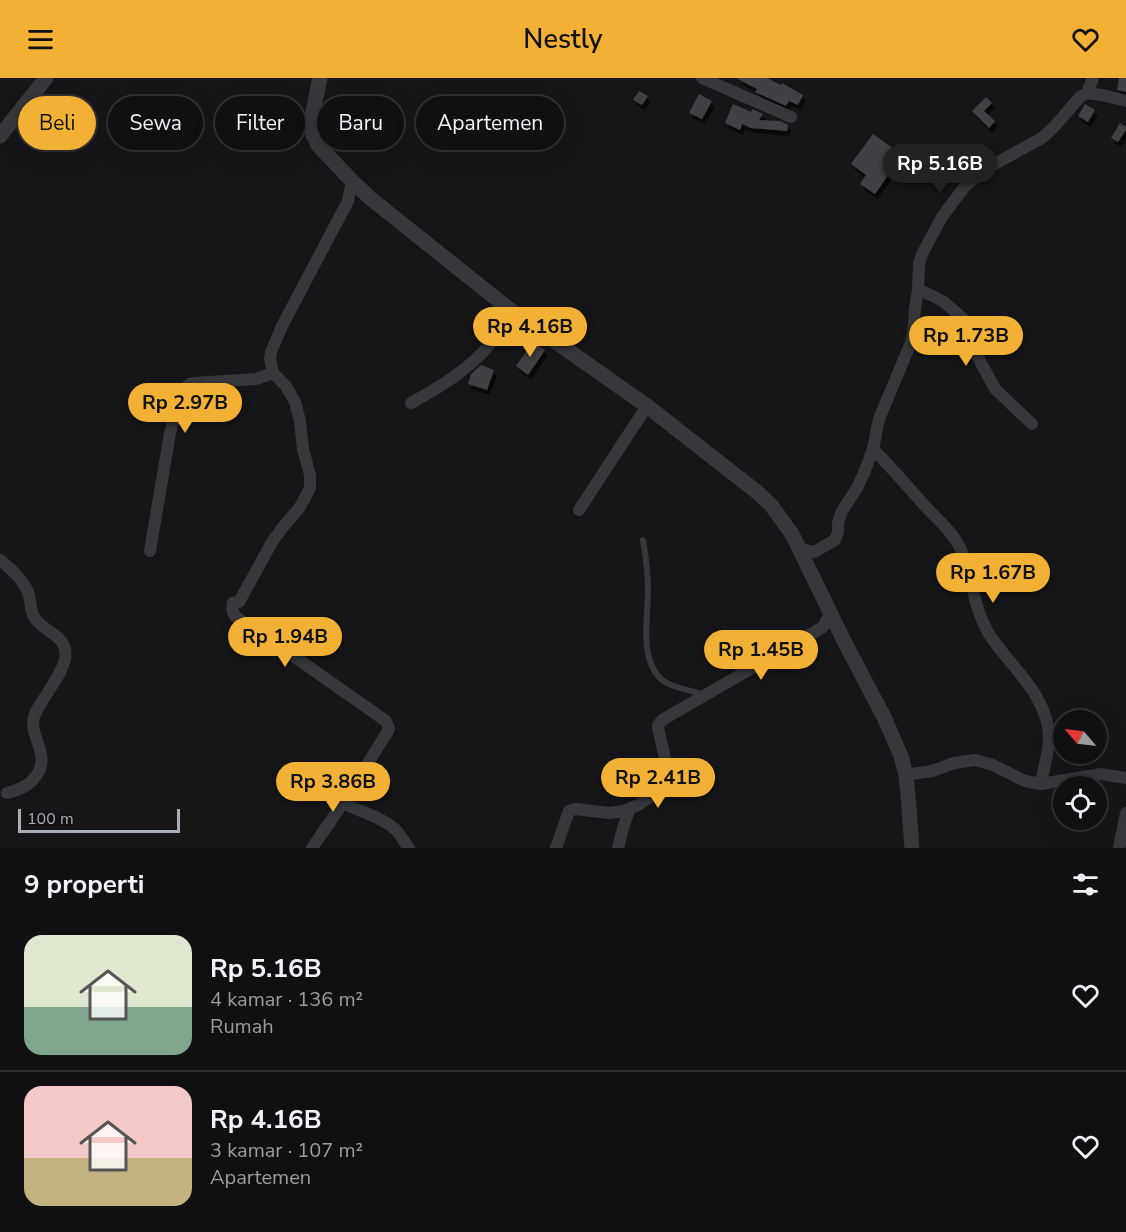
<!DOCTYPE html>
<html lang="id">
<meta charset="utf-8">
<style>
:root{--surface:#101012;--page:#19191b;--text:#f1f3f6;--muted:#9c9d9f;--line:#303032;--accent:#f2b134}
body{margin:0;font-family:"Nunito Sans",sans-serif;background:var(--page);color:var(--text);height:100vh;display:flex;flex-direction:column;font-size:22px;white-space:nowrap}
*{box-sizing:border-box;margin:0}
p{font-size:20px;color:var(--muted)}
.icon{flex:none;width:33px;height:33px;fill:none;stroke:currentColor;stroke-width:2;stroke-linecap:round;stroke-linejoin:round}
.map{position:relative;height:770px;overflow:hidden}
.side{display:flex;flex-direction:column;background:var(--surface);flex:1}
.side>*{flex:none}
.banner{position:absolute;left:18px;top:18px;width:600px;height:54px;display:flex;gap:12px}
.needle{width:39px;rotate:298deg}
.fabs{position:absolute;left:1053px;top:632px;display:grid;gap:12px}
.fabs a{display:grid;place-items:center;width:54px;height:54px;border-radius:50%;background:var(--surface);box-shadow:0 6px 24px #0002,0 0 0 2px var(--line);font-size:30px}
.scale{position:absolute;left:18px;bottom:15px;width:162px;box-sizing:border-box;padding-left:6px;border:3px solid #a8adb8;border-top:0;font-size:16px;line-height:21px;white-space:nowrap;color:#a8adb8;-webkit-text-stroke:4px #111113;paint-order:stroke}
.price{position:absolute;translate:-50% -51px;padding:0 14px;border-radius:21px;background:var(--accent);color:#111;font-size:20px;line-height:39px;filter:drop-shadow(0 2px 3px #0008)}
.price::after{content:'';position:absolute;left:50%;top:36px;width:18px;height:14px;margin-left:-9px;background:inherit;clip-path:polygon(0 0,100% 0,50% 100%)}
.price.selected{background:#222;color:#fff}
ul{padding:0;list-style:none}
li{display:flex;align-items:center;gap:18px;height:150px;padding:0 24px}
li+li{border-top:2px solid var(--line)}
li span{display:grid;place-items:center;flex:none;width:168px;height:120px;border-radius:18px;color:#555}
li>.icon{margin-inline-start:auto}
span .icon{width:72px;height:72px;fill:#fffc;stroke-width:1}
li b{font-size:26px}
h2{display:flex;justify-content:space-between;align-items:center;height:72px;padding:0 24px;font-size:26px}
.pill{padding:0 21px;border-radius:27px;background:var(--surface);box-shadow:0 6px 24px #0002,0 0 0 2px var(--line);font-size:21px;line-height:54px}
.pill.selected{background:var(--accent);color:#111}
header{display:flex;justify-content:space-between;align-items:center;height:78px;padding:0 24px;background:var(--accent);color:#111;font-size:27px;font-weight:600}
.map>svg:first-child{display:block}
.building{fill:#404145;filter:url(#shadow)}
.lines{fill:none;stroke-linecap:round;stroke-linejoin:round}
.service{stroke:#37383d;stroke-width:6}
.minor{stroke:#37383d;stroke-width:12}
.tertiary{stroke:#37383d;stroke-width:15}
</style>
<header><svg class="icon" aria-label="menu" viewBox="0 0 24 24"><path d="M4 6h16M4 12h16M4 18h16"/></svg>Nestly<svg class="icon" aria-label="heart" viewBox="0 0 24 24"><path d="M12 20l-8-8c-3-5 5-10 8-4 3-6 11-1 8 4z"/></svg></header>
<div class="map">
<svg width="1126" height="770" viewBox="0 0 1126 770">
<defs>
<filter id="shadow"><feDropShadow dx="3" dy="5" stdDeviation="0" flood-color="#0009"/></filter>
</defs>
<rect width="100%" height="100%" fill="#161618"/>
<!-- building -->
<g class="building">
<path d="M 736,0 L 767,0 L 781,7 L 782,5 L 803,17 L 798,27 L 789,23 L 786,28 L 755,14 L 757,11 Z"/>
<path d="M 1119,0 L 1126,0 L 1126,14 L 1117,12 Z"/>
<path d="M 639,13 L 648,18 L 642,27 L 633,22 Z"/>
<path d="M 699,16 L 712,23 L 702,41 L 689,35 Z"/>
<path d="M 986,19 L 992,25 L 984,33 L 995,43 L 989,50 L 972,33 Z"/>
<path d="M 733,26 L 751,34 L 752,31 L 763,36 L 759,42 L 780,43 L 788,47 L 787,53 L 751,50 L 742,46 L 740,52 L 725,45 Z"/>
<path d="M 1085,26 L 1095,32 L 1088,44 L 1078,38 Z"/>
<path d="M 1120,45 L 1126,49 L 1126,52 L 1118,64 L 1111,60 Z"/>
<path d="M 873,56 L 900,75 L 898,77 L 901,79 L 875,116 L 860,106 L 866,97 L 851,86 Z"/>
<path d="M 533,264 L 545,272 L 528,297 L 516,288 Z"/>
<path d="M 481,287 L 494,292 L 487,312 L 468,306 L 471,296 Z"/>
</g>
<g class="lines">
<!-- service -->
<path class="service" d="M 643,462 C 646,479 648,495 648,513 C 648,539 638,586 665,604 C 675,610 693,613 704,617"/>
<!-- minor -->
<g class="minor">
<path d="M 702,0 L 791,39"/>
<path d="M 1087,15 L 1093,0"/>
<path d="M 352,103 L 348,123 L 282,248 L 271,274 L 270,281 L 273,295 L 286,308 L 295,324 L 300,343 L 303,371 L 310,397 L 310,410 L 300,429 L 283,449 L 272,464 L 239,524 L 233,525 C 232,531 232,534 236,539 L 299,582 L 386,643 L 389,650 L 388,653 L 343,725 C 360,734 380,738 395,751 C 401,757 404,764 409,770"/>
<path d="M 918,212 L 931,217 L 944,224 L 967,244 L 975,259 L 973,270 L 995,311 L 1032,346"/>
<path d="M 411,325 C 440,309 470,291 491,265 C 498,256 503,242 509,231"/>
<path d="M 873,371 C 891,389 908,409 925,428 C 938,442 955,456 962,474 C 972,500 974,531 989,556 C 1010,589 1049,617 1049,661 C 1049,673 1043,693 1041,706"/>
<path d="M 579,432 L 647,328"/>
<path d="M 799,471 L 814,474 L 835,462 L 838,454 L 838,445 L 842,433 L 857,410 L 864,395 L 873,371 L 879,341 L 912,262 L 914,246 L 915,230 L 918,212 L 919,185 L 923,174 L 942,139 L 965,108 L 991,88 L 1042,60 L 1054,49 L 1080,19 L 1087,15 L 1102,17 L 1126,23"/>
<path d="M 150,473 L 170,355 L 181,316 L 185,310 L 190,306 L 194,305 L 256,301 L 273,295"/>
<path d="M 0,482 C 11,491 24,502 29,517 C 31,524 30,532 34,539 C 41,552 62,556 65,571 C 70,589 42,619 35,636 C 27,656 49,674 39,693 C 32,707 21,711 7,715"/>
<path d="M 906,697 L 932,693 L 954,685 L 975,682 L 993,687 L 1025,703 L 1041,706 L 1101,696 L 1126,700"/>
<path d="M 312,770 L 343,725"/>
<path d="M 556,770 L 569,733 L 575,731 L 609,735 L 624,733 L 638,727 L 654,716 L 665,705 L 668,693 L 658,650 L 658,647 L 662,642 L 823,549 L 830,535"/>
<path d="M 618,770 L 623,750 L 629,732"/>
<path d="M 1119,770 L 1126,735"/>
</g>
<!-- tertiary -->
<g class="tertiary">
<path d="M 320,0 L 311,43 L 313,57 L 318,67 L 352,103 L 370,120 L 509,231 L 647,328 L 757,414 L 771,427 L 792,456 L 845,565 L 884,639 L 901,678 L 906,697 L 908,717 L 912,770"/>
<path d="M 0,58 L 46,0"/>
</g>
</g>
</svg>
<div class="fabs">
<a><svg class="needle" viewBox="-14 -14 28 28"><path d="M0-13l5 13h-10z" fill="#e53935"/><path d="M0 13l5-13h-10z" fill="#9c9d9f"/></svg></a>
<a><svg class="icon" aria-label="locate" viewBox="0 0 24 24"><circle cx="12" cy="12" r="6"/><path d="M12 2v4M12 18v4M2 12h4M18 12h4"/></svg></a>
</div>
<div class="scale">100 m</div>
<b class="price selected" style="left:940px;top:117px">Rp 5.16B</b>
<b class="price" style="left:530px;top:280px">Rp 4.16B</b>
<b class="price" style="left:966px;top:289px">Rp 1.73B</b>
<b class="price" style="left:185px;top:356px">Rp 2.97B</b>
<b class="price" style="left:993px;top:526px">Rp 1.67B</b>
<b class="price" style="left:285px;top:590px">Rp 1.94B</b>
<b class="price" style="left:761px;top:603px">Rp 1.45B</b>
<b class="price" style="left:658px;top:731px">Rp 2.41B</b>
<b class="price" style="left:333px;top:735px">Rp 3.86B</b>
<div class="banner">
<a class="pill selected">Beli</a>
<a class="pill">Sewa</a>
<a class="pill">Filter</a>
<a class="pill">Baru</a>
<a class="pill">Apartemen</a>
</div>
</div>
<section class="side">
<h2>9 properti<svg class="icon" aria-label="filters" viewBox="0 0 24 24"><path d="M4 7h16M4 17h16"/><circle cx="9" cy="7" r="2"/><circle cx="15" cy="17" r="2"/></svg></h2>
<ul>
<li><span style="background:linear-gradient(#dfe7d0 60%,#7fa58c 0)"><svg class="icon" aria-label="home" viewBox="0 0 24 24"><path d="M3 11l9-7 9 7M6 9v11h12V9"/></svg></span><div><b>Rp 5.16B</b><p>4 kamar · 136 m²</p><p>Rumah</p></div><svg class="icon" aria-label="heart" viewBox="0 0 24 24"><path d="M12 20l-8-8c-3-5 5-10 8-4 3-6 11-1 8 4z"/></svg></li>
<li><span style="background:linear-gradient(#f6c9c9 60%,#c2b280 0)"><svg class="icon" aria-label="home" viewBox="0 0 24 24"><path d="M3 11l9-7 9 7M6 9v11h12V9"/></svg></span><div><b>Rp 4.16B</b><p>3 kamar · 107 m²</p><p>Apartemen</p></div><svg class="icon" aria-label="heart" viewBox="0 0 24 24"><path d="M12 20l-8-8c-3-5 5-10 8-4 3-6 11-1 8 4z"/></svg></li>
</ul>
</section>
